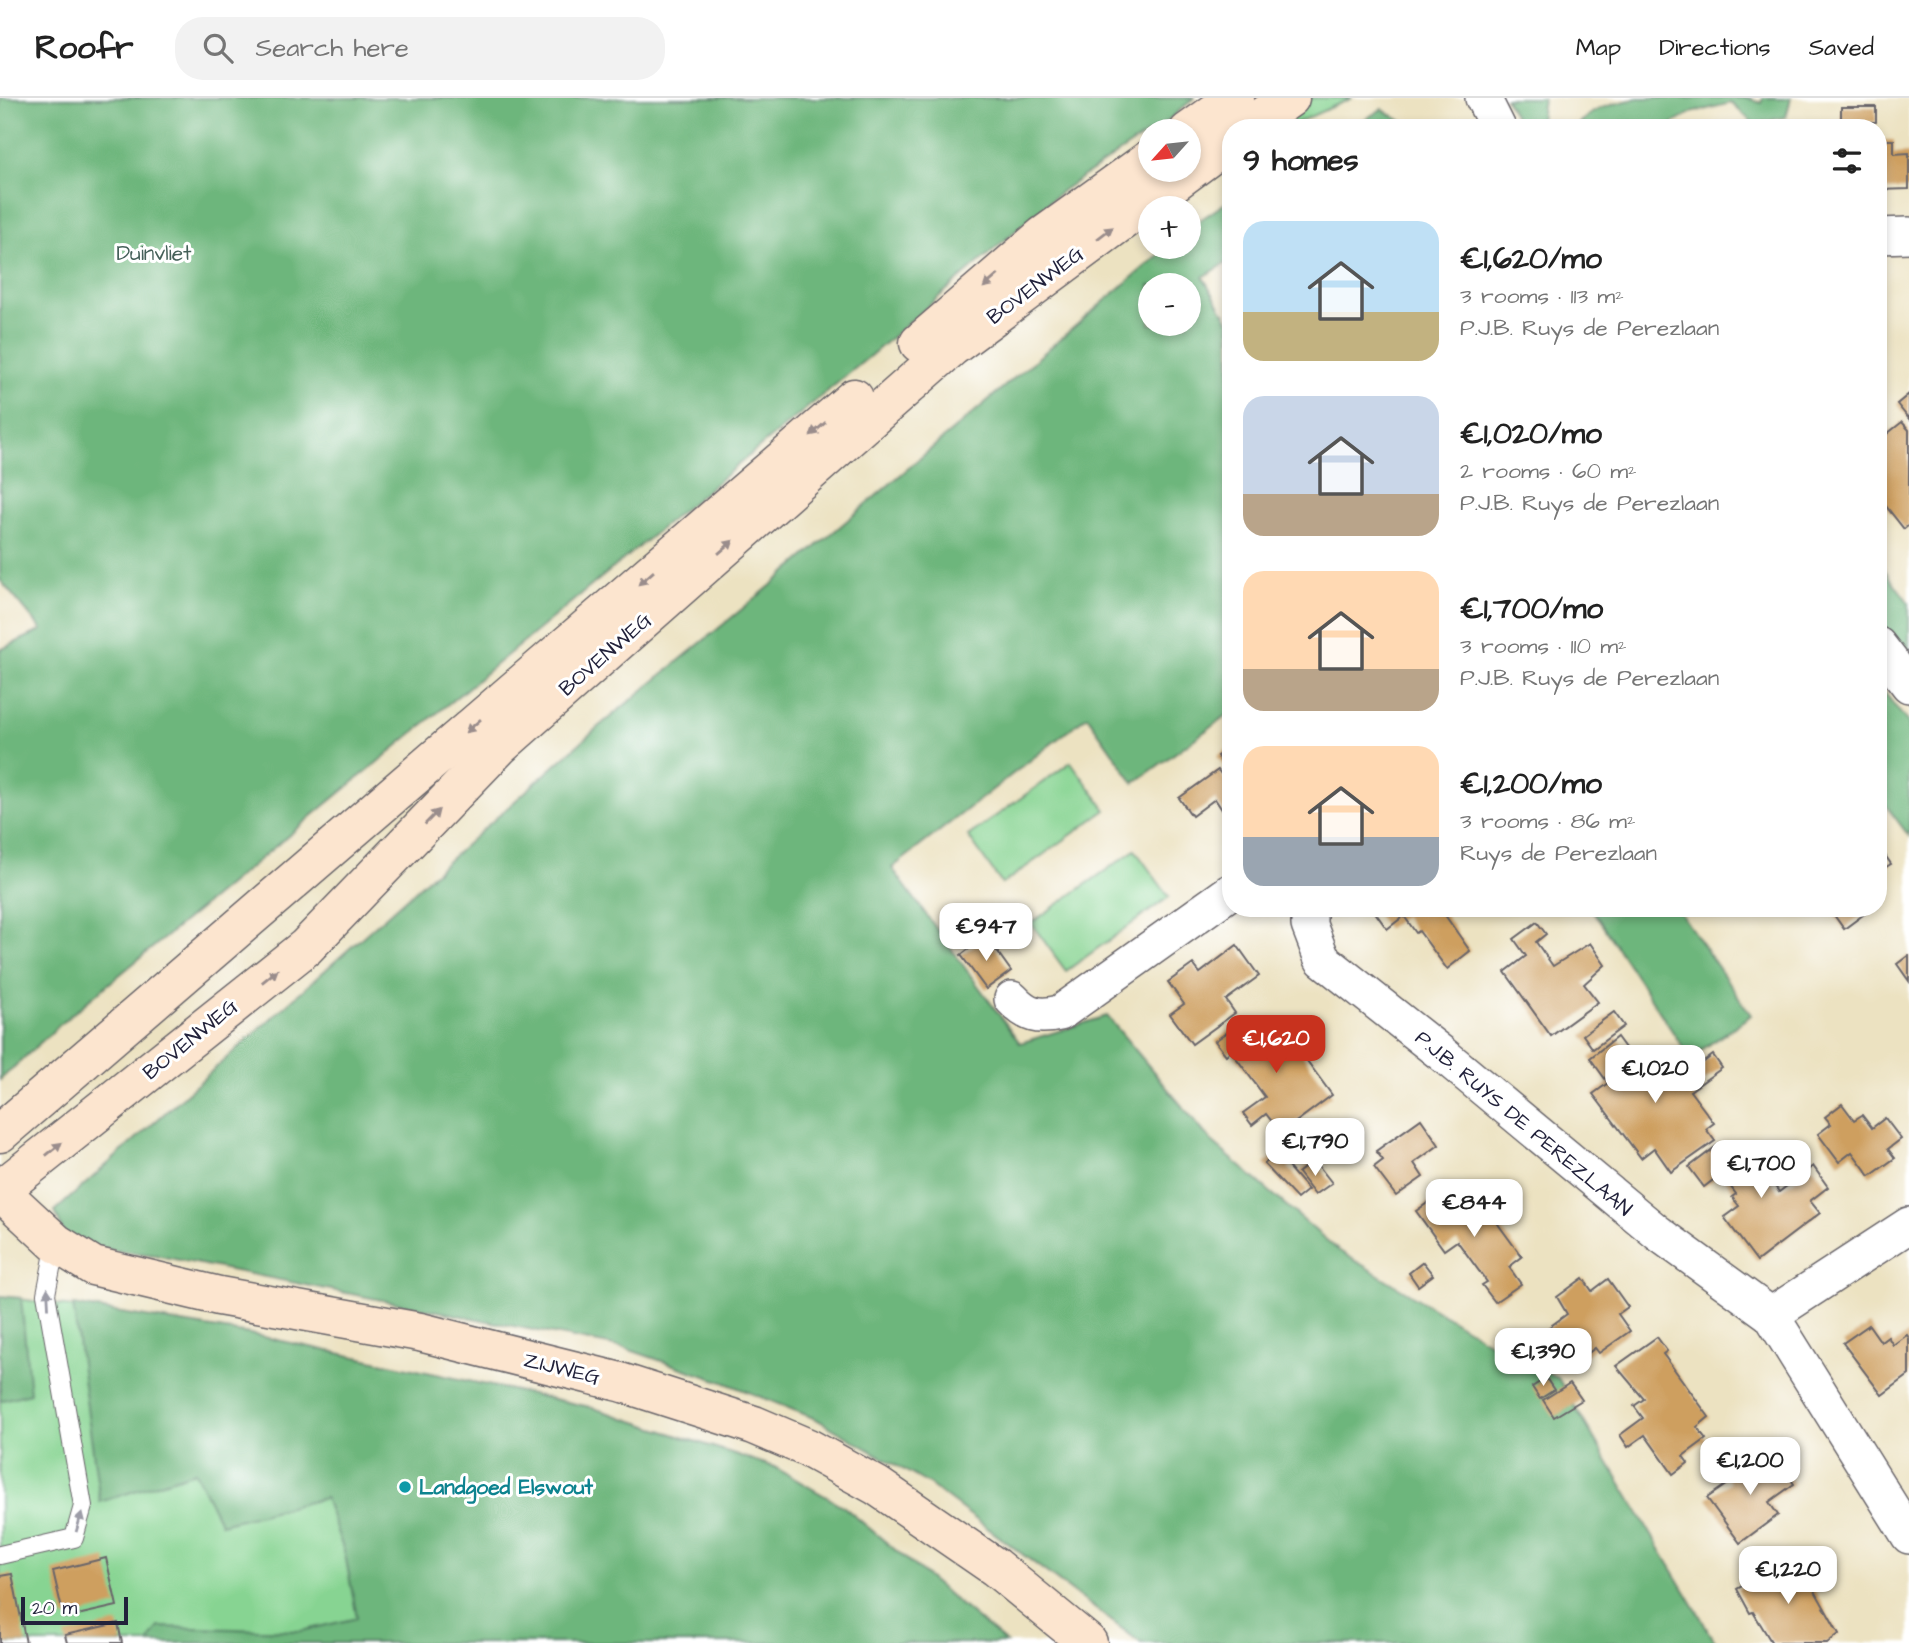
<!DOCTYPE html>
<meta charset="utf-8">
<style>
:root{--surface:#fff;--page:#f2f2f2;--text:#222;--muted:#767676;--line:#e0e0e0;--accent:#c8321e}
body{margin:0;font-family:"Architects Daughter",sans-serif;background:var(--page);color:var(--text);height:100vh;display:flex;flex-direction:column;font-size:26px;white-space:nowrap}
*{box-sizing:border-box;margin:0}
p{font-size:23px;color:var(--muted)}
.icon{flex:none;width:38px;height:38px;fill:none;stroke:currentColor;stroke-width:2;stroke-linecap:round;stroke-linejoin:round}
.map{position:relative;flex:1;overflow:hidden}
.drawer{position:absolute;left:1222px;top:21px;width:665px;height:798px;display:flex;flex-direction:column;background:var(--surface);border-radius:28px;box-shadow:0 4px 10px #0003}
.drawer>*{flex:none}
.needle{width:46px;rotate:243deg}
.tools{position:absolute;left:1138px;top:21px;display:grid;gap:14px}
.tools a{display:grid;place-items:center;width:63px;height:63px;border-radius:50%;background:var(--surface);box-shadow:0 4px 10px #0003;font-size:35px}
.scale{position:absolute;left:21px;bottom:18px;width:107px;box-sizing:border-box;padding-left:7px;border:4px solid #22223b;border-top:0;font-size:19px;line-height:24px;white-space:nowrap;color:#22223b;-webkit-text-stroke:5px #fff;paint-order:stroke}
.price{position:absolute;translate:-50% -60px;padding:0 16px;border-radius:14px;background:#fff;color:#222;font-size:23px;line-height:46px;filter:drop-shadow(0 2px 4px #0008)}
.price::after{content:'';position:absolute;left:50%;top:42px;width:21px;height:16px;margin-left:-10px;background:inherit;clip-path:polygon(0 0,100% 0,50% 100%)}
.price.current{background:var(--accent);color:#fff}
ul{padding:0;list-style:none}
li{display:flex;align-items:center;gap:21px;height:175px;padding:0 21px}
li span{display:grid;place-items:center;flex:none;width:196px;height:140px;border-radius:21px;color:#555}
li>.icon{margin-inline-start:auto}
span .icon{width:84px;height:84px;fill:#fffc;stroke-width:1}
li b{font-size:30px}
h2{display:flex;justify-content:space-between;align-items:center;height:84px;padding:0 21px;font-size:30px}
header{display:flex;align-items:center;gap:42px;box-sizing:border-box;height:98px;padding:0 35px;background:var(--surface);border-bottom:2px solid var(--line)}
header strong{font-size:33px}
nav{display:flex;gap:38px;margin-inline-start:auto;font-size:24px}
.search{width:490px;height:63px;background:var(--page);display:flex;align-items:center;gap:18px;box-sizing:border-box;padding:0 24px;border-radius:28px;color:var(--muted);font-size:26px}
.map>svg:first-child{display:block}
.green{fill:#87d492;stroke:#547b66;stroke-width:2}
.forest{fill:#6db67c;stroke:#486c5c;stroke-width:2;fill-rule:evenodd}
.building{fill:#ce9f5f}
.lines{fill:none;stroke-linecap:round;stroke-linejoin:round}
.lane-casing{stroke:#69656a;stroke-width:20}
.street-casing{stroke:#69656a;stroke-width:38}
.secondary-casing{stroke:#69656a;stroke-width:41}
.lane{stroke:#fff;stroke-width:18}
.street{stroke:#fff;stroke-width:35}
.secondary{stroke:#fce5cf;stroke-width:38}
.oneway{fill:#9a8d8c}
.oneway2{fill:#9c9ca7}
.culture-dot{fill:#0f9aa8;stroke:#fff;stroke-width:2.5}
.labels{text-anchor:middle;stroke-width:6;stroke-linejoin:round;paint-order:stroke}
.park-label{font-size:21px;fill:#456059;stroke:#fff}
.street-label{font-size:21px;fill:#22223b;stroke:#fff}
.culture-label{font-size:21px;font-weight:bold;fill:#0d838f;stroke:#fff;text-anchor:start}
</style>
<header>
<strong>Roofr</strong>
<div class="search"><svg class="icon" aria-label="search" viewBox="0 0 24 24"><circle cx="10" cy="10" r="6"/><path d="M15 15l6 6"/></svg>Search here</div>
<nav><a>Map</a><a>Directions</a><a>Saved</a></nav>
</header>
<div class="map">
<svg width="1909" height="1545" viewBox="0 0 1909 1545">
<rect width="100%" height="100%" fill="#fff"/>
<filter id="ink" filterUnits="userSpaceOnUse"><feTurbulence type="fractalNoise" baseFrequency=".0143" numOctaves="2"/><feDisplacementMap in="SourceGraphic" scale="14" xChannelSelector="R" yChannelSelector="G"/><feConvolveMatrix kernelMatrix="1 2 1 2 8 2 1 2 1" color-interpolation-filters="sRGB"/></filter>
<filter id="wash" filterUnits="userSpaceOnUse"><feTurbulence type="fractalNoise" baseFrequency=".00686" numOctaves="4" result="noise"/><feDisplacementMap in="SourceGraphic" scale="28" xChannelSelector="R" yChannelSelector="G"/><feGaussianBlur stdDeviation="1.57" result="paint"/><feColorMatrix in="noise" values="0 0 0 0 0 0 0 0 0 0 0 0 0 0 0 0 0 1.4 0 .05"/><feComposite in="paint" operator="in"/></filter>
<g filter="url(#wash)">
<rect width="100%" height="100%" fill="#ece2c1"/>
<!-- green -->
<g class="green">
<path d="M 1308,0 L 1352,0 L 1285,30 L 1263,30 Z"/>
<path d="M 1071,664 L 1106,712 L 1002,786 L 968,738 Z"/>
<path d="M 1135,752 L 1169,799 L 1066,873 L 1031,825 Z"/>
<path d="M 0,1198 L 249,1236 L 590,1309 L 774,1369 L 844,1409 L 1006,1545 L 0,1545 Z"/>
</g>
<!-- forest -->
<g class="forest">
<path d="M 0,0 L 1194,0 L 1171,20 L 1063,92 L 870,258 L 66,921 L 0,982 L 0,552 L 42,532 L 0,482 Z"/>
<path d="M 1505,0 L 1543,0 L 1539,30 L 1521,30 Z"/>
<path d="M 1638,0 L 1748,0 L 1761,5 L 1763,0 L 1791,0 L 1786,19 L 1754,26 L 1731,5 L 1691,15 L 1665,30 L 1577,30 C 1588,9 1617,6 1638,0 Z"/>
<path d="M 1382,11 L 1413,30 L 1351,30 Z"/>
<path d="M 1230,102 L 1230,163 L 1203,179 L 1230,225 L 1230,615 L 1134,685 L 1087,618 L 892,770 L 1020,945 L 1107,918 L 1212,1044 L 1338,1152 L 1495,1248 L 1558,1280 L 1716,1545 L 1141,1545 L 930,1387 L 816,1321 L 723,1284 L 624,1250 L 154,1157 L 84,1149 L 63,1134 L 55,1113 L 598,629 L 769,489 L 1168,149 L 1188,149 L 1188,130 ZM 1150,187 L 1188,187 L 1188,226 L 1150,226 Z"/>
<path d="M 1878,463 L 1909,505 L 1909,569 L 1878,528 Z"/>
<path d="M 1878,586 L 1909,626 L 1909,738 L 1878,697 Z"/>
<path d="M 1591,810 L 1677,810 L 1751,917 L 1690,960 Z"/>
<path d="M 0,1198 L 21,1200 L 30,1295 L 0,1303 Z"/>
<path d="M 73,1207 L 249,1236 L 590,1309 L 774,1369 L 844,1409 L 1006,1545 L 148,1545 L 159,1529 L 301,1533 L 357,1520 L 345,1456 L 325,1400 L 221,1426 L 195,1374 L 100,1404 Z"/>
</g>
<g id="blocks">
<!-- building -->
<g class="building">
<rect x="1841" y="9" width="35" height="15"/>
<path d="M 1878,42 L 1894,42 L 1894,56 L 1909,55 L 1909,91 L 1878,92 Z"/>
<path d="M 1909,296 L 1909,321 L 1897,306 Z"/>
<path d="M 1902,324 L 1909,332 L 1909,427 L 1904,431 L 1878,398 L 1878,343 Z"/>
<path d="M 1230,649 L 1230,677 L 1217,658 Z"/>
<path d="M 1218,672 L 1230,688 L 1230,724 L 1215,701 L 1192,718 L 1179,700 Z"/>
<path d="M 1878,747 L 1891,766 L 1881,772 L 1878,771 Z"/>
<path d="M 1372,810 L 1440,810 L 1470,853 L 1447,871 L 1419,833 L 1416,835 L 1404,818 L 1387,831 Z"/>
<path d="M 1829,810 L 1865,810 L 1867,814 L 1844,831 Z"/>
<path d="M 1537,824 L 1546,836 L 1536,844 L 1553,868 L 1590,845 L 1605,867 L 1584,886 L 1598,904 L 1551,938 L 1505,874 L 1526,858 L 1514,841 Z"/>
<path d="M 986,838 L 1011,873 L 986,891 L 961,857 Z"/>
<path d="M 1237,847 L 1259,878 L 1226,902 L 1235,915 L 1192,946 L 1170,916 L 1184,906 L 1168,884 L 1193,866 L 1200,875 Z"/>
<path d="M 1909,857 L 1909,883 L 1897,866 Z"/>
<path d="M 1614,914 L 1624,928 L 1593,951 L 1583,937 Z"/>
<path d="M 1242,924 L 1252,938 L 1272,925 L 1280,938 L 1291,933 L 1298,943 L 1294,945 L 1332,997 L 1281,1035 L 1266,1016 L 1252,1027 L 1243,1015 L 1265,999 L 1231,953 L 1226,957 L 1215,943 Z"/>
<path d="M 1617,939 L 1650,984 L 1674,965 L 1684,979 L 1713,957 L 1722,970 L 1690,993 L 1714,1025 L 1706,1031 L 1715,1043 L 1671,1074 L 1654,1050 L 1641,1060 L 1593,996 L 1608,985 L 1590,960 Z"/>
<path d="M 1842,1006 L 1854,1022 L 1862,1017 L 1872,1030 L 1885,1020 L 1901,1041 L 1888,1051 L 1895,1060 L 1870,1078 L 1852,1054 L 1839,1064 L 1818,1036 L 1831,1026 L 1825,1019 Z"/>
<path d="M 1421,1021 L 1439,1047 L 1414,1065 L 1423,1079 L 1396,1098 L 1374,1069 L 1383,1062 L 1376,1053 Z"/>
<path d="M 1298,1040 L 1308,1055 L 1288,1069 L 1308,1092 L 1297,1101 L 1264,1066 Z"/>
<path d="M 1735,1046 L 1761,1079 L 1766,1075 L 1779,1094 L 1813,1068 L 1828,1089 L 1810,1103 L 1820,1115 L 1757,1163 L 1724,1119 L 1739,1108 L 1732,1099 L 1736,1096 L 1721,1076 L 1704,1089 L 1689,1069 L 1718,1047 L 1737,1072 L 1726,1053 Z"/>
<path d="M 1314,1062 L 1332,1085 L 1315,1097 L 1298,1075 Z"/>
<path d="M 1449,1090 L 1461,1107 L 1476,1096 L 1522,1159 L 1509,1169 L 1521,1186 L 1495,1204 L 1482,1187 L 1487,1184 L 1457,1143 L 1444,1152 L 1416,1113 Z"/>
<path d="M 1423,1164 L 1433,1177 L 1418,1188 L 1409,1175 Z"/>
<path d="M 1583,1180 L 1592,1193 L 1608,1181 L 1628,1209 L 1618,1216 L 1630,1233 L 1599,1255 L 1595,1250 L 1570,1269 L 1544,1233 L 1567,1216 L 1557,1199 Z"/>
<path d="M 1869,1227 L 1881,1244 L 1888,1239 L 1893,1247 L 1907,1237 L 1909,1240 L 1909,1277 L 1882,1297 L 1843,1245 Z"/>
<path d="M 1657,1239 L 1667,1253 L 1663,1256 L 1709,1319 L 1697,1329 L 1706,1341 L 1683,1358 L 1688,1365 L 1673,1376 L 1645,1337 L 1628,1349 L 1620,1337 L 1643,1320 L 1634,1308 L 1644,1301 L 1616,1268 Z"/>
<path d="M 1546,1280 L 1554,1292 L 1540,1301 L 1532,1289 Z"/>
<path d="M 1570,1285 L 1582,1302 L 1554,1319 L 1543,1302 Z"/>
<path d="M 1775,1359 L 1794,1386 L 1769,1404 L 1778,1417 L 1740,1445 L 1707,1400 L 1730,1384 L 1726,1379 L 1751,1361 L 1758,1372 Z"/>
<path d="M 1778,1457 L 1787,1473 L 1800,1466 L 1839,1536 L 1827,1545 L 1772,1545 L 1753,1514 L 1750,1515 L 1737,1491 L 1764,1476 L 1759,1467 Z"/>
<path d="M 106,1460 L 117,1508 L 64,1520 L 53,1473 Z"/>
<path d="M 12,1476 L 26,1545 L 0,1545 L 0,1478 Z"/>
<path d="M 118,1525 L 122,1545 L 67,1545 L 65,1537 Z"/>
</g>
</g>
</g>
<g filter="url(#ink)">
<use href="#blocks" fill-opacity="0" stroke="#69656a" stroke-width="2"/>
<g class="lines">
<defs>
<path id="lane" d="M 0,1457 L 74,1440 L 83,1408 L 46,1196 L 56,1145"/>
<g id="street">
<path d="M 1483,0 L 1498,30"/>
<path d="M 1878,138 L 1909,137"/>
<path d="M 1878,547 L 1909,587"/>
<path d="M 1309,810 L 1309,827 L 1322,861 L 1441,955 L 1658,1135 L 1771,1217 L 1909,1438"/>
<path d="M 1012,901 C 1027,917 1038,920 1060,915 L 1230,794"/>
<path d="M 1771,1217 L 1909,1127"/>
</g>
<g id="secondary">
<path d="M 1247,30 L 1290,0"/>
<path d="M 1188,34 L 1235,0"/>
<path d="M 919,245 L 1043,138 L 1150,61"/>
<path d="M 0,1035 L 854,300"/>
<path d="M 0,1092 L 306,849 L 499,649 L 952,249 L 1230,43"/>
<path d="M 0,1093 L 56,1145 L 93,1168 L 219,1198 L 420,1234 L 620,1284 L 754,1327 L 808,1350 L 877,1388 L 995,1469 L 1088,1545"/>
</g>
</defs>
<!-- lane casing -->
<use href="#lane" class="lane-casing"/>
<!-- street casing -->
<use href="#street" class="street-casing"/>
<!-- secondary casing -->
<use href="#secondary" class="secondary-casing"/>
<!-- lane -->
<use href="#lane" class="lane"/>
<!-- street -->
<use href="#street" class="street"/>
<!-- secondary -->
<use href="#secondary" class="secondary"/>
</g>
<!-- one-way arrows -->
<defs><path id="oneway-solid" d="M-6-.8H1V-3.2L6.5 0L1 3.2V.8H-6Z" transform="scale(1.75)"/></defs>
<g class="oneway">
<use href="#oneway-solid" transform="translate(1105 135) rotate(-37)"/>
<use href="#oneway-solid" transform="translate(991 183) rotate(139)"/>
<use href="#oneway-solid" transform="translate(818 331) rotate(139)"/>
<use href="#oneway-solid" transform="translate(726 449) rotate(-41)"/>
<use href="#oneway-solid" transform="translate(646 480) rotate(139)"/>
<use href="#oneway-solid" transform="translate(473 628) rotate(139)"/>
<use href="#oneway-solid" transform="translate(432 719) rotate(-46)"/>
<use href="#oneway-solid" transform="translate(270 878) rotate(-39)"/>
<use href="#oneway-solid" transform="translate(54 1051) rotate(-39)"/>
</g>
<g class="oneway2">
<use href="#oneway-solid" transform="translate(48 1200) rotate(-93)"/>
<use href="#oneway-solid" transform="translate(79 1424) rotate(-74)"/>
</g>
</g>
<!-- markers -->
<circle class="culture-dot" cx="405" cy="1389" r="7"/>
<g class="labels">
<!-- park labels -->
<g class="park-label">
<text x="154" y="162">Duinvliet</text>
</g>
<!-- street labels -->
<g class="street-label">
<text transform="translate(1035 187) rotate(-37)" y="7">BOVENWEG</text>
<text transform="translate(605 556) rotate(-41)" y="7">BOVENWEG</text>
<text transform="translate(190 941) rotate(-39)" y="7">BOVENWEG</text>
<text transform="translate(1524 1025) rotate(40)" y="7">P.J.B. RUYS DE PEREZLAAN</text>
<text transform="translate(562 1270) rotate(14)" y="7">ZIJWEG</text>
</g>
<!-- culture labels -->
<g class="culture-label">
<text x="419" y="1396">Landgoed Elswout</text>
</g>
</g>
</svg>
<div class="tools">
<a><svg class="needle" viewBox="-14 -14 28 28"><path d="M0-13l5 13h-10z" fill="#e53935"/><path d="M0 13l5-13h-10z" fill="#767676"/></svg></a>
<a>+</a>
<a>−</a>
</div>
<div class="scale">20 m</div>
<b class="price" style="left:986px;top:865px">€947</b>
<b class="price current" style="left:1276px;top:977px">€1,620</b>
<b class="price" style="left:1655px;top:1007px">€1,020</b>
<b class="price" style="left:1315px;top:1080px">€1,790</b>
<b class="price" style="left:1761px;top:1102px">€1,700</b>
<b class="price" style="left:1474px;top:1141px">€844</b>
<b class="price" style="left:1543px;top:1290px">€1,390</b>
<b class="price" style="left:1750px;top:1399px">€1,200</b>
<b class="price" style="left:1788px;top:1508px">€1,220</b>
<section class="drawer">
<h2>9 homes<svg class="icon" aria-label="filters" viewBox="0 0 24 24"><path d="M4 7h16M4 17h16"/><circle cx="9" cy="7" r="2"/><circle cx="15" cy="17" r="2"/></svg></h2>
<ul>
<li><span style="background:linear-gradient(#bfe0f5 65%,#c2b280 0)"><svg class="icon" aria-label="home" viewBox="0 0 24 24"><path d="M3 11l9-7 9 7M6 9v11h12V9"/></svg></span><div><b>€1,620/mo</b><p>3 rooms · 113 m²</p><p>P.J.B. Ruys de Perezlaan</p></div></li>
<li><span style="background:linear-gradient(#c9d6e8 70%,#b9a48a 0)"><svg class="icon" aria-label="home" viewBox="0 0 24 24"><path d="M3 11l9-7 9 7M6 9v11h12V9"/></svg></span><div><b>€1,020/mo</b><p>2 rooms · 60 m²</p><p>P.J.B. Ruys de Perezlaan</p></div></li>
<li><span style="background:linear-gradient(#ffd9b3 70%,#b9a48a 0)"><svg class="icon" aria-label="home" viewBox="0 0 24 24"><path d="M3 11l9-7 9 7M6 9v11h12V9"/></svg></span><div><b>€1,700/mo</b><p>3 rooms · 110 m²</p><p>P.J.B. Ruys de Perezlaan</p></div></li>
<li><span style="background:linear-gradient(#ffd9b3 65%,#9aa5b1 0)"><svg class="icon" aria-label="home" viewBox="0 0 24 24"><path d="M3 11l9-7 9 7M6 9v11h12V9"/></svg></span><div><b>€1,200/mo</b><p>3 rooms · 86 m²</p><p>Ruys de Perezlaan</p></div></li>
</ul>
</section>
</div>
